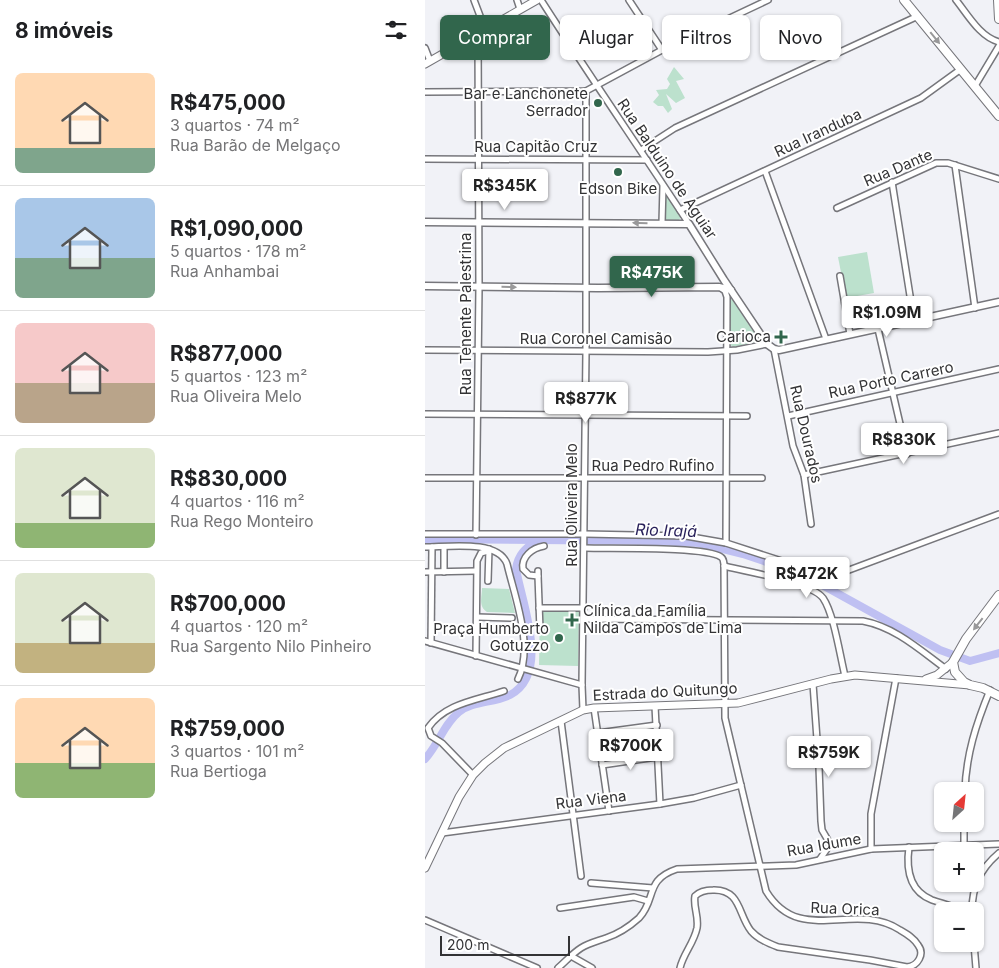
<!DOCTYPE html>
<html lang="pt">
<meta charset="utf-8">
<style>
:root{--surface:#fff;--page:#f6f6f6;--text:#202124;--muted:#757577;--line:#e0e0e0;--accent:#31664c}
body{margin:0;font-family:Inter,sans-serif;background:var(--page);color:var(--text);height:100vh;display:flex;flex-direction:column;font-size:19px;white-space:nowrap}
*{box-sizing:border-box;margin:0}
p{font-size:16px;color:var(--muted)}
.icon{flex:none;width:28px;height:28px;fill:none;stroke:currentColor;stroke-width:2;stroke-linecap:round;stroke-linejoin:round}
.map{position:relative;flex:1;overflow:hidden}
.details{display:flex;flex-direction:column;background:var(--surface);width:425px}
.details>*{flex:none}
.banner{position:absolute;left:15px;top:15px;width:475px;height:45px;display:flex;gap:10px}
.needle{width:32px;rotate:27deg}
.controls{position:absolute;left:509px;top:782px;display:grid;gap:10px}
.controls a{display:grid;place-items:center;width:50px;height:50px;border-radius:8px;background:var(--surface);box-shadow:0 1px 4px #0004;font-size:25px}
.scale{position:absolute;left:15px;bottom:12px;width:130px;box-sizing:border-box;padding-left:5px;border:2px solid #333335;border-top:0;font-size:14px;line-height:18px;white-space:nowrap;color:#333335;-webkit-text-stroke:4px #fff;paint-order:stroke}
.price{position:absolute;translate:-50% -42px;padding:0 11px;border-radius:5px;background:#fff;color:#222;font-size:16px;line-height:32px;filter:drop-shadow(0 1px 2px #0008)}
.price::after{content:'';position:absolute;left:50%;top:30px;width:15px;height:11px;margin-left:-8px;background:inherit;clip-path:polygon(0 0,100% 0,50% 100%)}
.price.on{background:var(--accent);color:#fff}
ul{padding:0;list-style:none}
li{display:flex;align-items:center;gap:15px;height:125px;padding:0 15px}
li+li{border-top:1px solid var(--line)}
li span{display:grid;place-items:center;flex:none;width:140px;height:100px;border-radius:8px;color:#555}
li>.icon{margin-inline-start:auto}
span .icon{width:60px;height:60px;fill:#fffc;stroke-width:1}
li b{font-size:21px}
h2{display:flex;justify-content:space-between;align-items:center;height:60px;padding:0 15px;font-size:21px}
.tag{padding:0 18px;border-radius:8px;background:var(--surface);box-shadow:0 1px 4px #0004;font-size:18px;line-height:45px}
.tag.on{background:var(--accent);color:#fff}
main{display:flex;flex:1;min-height:0}
.map>svg:first-child{display:block}
.green{fill:#bce1cd}
.lines{fill:none;stroke-linecap:round;stroke-linejoin:round}
.river{stroke:#bfc0f2;stroke-width:8}
.minor-casing{stroke:#76767b;stroke-width:8}
.tertiary-casing{stroke:#76767b;stroke-width:9}
.secondary-casing{stroke:#76767b;stroke-width:9}
.primary-casing{stroke:#76767b;stroke-width:10}
.minor{stroke:#fff;stroke-width:5}
.tertiary{stroke:#fff;stroke-width:6}
.secondary{stroke:#fff;stroke-width:7}
.primary{stroke:#fff;stroke-width:8}
.oneway{fill:#99999a}
.poi-dot{fill:#31664c;stroke:#fff;stroke-width:2}
.labels{text-anchor:middle;stroke-width:4;stroke-linejoin:round;paint-order:stroke}
.poi-label{font-size:15px;fill:#333335;stroke:#fff;text-anchor:end}
.street-label{font-size:15px;fill:#333335;stroke:#fff}
.water-label{font-size:16px;font-style:italic;fill:#271f59;stroke:#fff}
</style>
<main>
<section class="details">
<h2>8 imóveis<svg class="icon" aria-label="filters" viewBox="0 0 24 24"><path d="M4 7h16M4 17h16"/><circle cx="9" cy="7" r="2"/><circle cx="15" cy="17" r="2"/></svg></h2>
<ul>
<li><span style="background:linear-gradient(#ffd9b3 75%,#7fa58c 0)"><svg class="icon" aria-label="home" viewBox="0 0 24 24"><path d="M3 11l9-7 9 7M6 9v11h12V9"/></svg></span><div><b>R$475,000</b><p>3 quartos · 74 m²</p><p>Rua Barão de Melgaço</p></div></li>
<li><span style="background:linear-gradient(#a9c7e8 60%,#7fa58c 0)"><svg class="icon" aria-label="home" viewBox="0 0 24 24"><path d="M3 11l9-7 9 7M6 9v11h12V9"/></svg></span><div><b>R$1,090,000</b><p>5 quartos · 178 m²</p><p>Rua Anhambai</p></div></li>
<li><span style="background:linear-gradient(#f6c9c9 60%,#b9a48a 0)"><svg class="icon" aria-label="home" viewBox="0 0 24 24"><path d="M3 11l9-7 9 7M6 9v11h12V9"/></svg></span><div><b>R$877,000</b><p>5 quartos · 123 m²</p><p>Rua Oliveira Melo</p></div></li>
<li><span style="background:linear-gradient(#dfe7d0 75%,#8fb573 0)"><svg class="icon" aria-label="home" viewBox="0 0 24 24"><path d="M3 11l9-7 9 7M6 9v11h12V9"/></svg></span><div><b>R$830,000</b><p>4 quartos · 116 m²</p><p>Rua Rego Monteiro</p></div></li>
<li><span style="background:linear-gradient(#dfe7d0 70%,#c2b280 0)"><svg class="icon" aria-label="home" viewBox="0 0 24 24"><path d="M3 11l9-7 9 7M6 9v11h12V9"/></svg></span><div><b>R$700,000</b><p>4 quartos · 120 m²</p><p>Rua Sargento Nilo Pinheiro</p></div></li>
<li><span style="background:linear-gradient(#ffd9b3 65%,#8fb573 0)"><svg class="icon" aria-label="home" viewBox="0 0 24 24"><path d="M3 11l9-7 9 7M6 9v11h12V9"/></svg></span><div><b>R$759,000</b><p>3 quartos · 101 m²</p><p>Rua Bertioga</p></div></li>
</ul>
</section>
<div class="map">
<svg width="574" height="968" viewBox="0 0 574 968">
<rect width="100%" height="100%" fill="#f1f2f7"/>
<!-- green -->
<g class="green">
<path d="M 249,67 L 259,79 L 251,81 L 260,98 L 251,103 L 241,94 L 247,109 L 243,113 L 238,106 L 233,106 L 228,102 L 234,95 L 231,90 L 242,89 L 245,84 L 242,79 Z"/>
<path d="M 239,193 L 254,214 L 256,217 L 254,220 L 240,220 Z"/>
<path d="M 442,252 L 449,293 L 421,298 L 413,257 Z"/>
<path d="M 304,299 L 307,299 L 335,341 L 308,347 L 303,343 Z"/>
<path d="M 57,588 L 84,589 L 90,613 L 62,612 C 53,607 57,596 57,588 Z"/>
<path d="M 115,609 L 154,610 L 153,666 L 114,665 Z"/>
</g>
<g class="lines">
<!-- river -->
<g class="river">
<path d="M 0,539 L 229,541 L 274,543 L 318,554 L 371,572 L 390,581 L 515,650 L 545,661 L 574,653"/>
<path d="M 0,759 C 13,745 19,724 34,712 C 47,701 69,703 85,695 C 126,673 97,604 91,569 C 93,554 101,548 112,540"/>
</g>
<defs>
<g id="minor">
<path d="M 49,0 L 60,29"/>
<path d="M 92,0 L 95,9"/>
<path d="M 116,0 C 164,75 215,149 264,224"/>
<path d="M 204,0 L 237,50"/>
<path d="M 531,0 C 543,15 555,37 574,42"/>
<path d="M 0,48 L 5,61"/>
<path d="M 550,86 L 574,46"/>
<path d="M 0,92 L 161,91 L 237,50 L 343,0"/>
<path d="M 216,150 L 250,128 L 493,16"/>
<path d="M 0,159 L 222,160"/>
<path d="M 530,165 L 550,308"/>
<path d="M 340,171 L 401,339"/>
<path d="M 467,182 L 489,321"/>
<path d="M 412,208 L 511,163 L 523,163 L 574,179"/>
<path d="M 255,210 L 496,98 L 536,69"/>
<path d="M 237,223 L 238,186"/>
<path d="M 415,276 L 425,334"/>
<path d="M 296,288 L 300,291 L 302,297 L 301,543"/>
<path d="M 453,329 L 482,454"/>
<path d="M 349,349 L 368,446 L 379,475 L 386,524"/>
<path d="M 0,350 L 283,352 L 312,350 L 342,344"/>
<path d="M 0,414 L 322,416"/>
<path d="M 363,416 L 574,369"/>
<path d="M 379,475 L 574,433"/>
<path d="M 0,478 L 337,478"/>
<path d="M 0,534 L 160,534 L 261,536 L 301,543 L 400,575 L 408,576 L 574,514"/>
<path d="M 51,535 L 54,287 L 53,34"/>
<path d="M 0,547 C 22,547 73,539 82,564 C 90,598 109,646 93,679"/>
<path d="M 160,548 C 183,549 281,546 296,557 C 299,559 298,560 299,564 L 300,718 L 341,891 C 375,947 429,900 475,930 C 482,934 489,938 493,945 C 500,954 493,966 482,967 L 445,960 L 353,947 C 343,943 333,939 326,931 C 313,915 316,889 288,890 C 282,890 275,891 270,896 C 268,907 274,916 272,928 C 269,943 258,954 255,968"/>
<path d="M 299,566 C 320,571 387,583 398,598 C 409,614 415,656 420,676"/>
<path d="M 113,571 L 113,576 L 104,575 L 98,569 C 96,557 107,548 119,546"/>
<path d="M 0,572 L 51,571"/>
<path d="M 19,572 L 19,547"/>
<path d="M 113,576 L 115,630"/>
<path d="M 63,581 L 64,549"/>
<path d="M 114,608 L 159,608"/>
<path d="M 52,617 L 87,618"/>
<path d="M 159,619 L 438,621 C 470,627 495,650 521,669"/>
<path d="M 0,641 L 157,685"/>
<path d="M 6,643 L 7,547"/>
<path d="M 51,656 L 52,561 L 56,553 L 63,551"/>
<path d="M 388,684 L 394,767 L 396,821 L 397,830 L 404,842 L 404,846 L 395,859"/>
<path d="M 230,706 L 235,804"/>
<path d="M 169,708 L 184,811"/>
<path d="M 158,710 L 157,685 L 161,352 L 161,91"/>
<path d="M 136,721 L 156,876"/>
<path d="M 173,733 L 232,725"/>
<path d="M 177,765 L 232,757"/>
<path d="M 48,775 L 17,743 L 6,736 L 3,728 C 20,703 53,700 79,691"/>
<path d="M 540,791 C 541,755 551,724 565,690"/>
<path d="M 17,833 L 235,804 L 269,798 L 316,785"/>
<path d="M 539,845 L 539,824"/>
<path d="M 484,847 C 481,869 484,891 507,900 C 518,904 527,905 537,911"/>
<path d="M 446,849 L 446,814 L 471,678"/>
<path d="M 166,883 L 228,888"/>
<path d="M 135,908 L 209,897 L 223,901"/>
<path d="M 547,911 C 547,887 555,869 574,853"/>
<path d="M 0,920 L 112,968"/>
<path d="M 549,944 L 551,968"/>
<path d="M 146,956 L 167,968"/>
<path d="M 133,968 C 141,961 148,953 156,948 C 164,943 173,941 181,938 C 193,934 204,927 214,918 C 232,899 219,880 252,869 L 371,865 L 446,849 L 574,844"/>
</g>
<g id="tertiary">
<path d="M 0,222 L 264,224 L 299,280 L 342,344 L 349,349 L 354,350 L 574,302"/>
<path d="M 0,286 L 173,288 L 294,287 L 306,290"/>
</g>
<g id="secondary">
<path d="M 0,64 L 112,0"/>
<path d="M 501,679 L 512,675 L 528,662"/>
<path d="M 0,868 L 34,797 L 48,775 L 60,763 L 79,748 L 158,710 L 169,708 L 313,703 L 406,679 L 430,675 L 545,685"/>
</g>
<g id="primary">
<path d="M 479,0 L 574,116"/>
<path d="M 573,0 L 574,19"/>
<path d="M 574,595 L 541,639 L 528,662 L 530,672 L 539,682 L 545,685 L 558,688 L 574,696"/>
</g>
</defs>
<!-- minor casing -->
<use href="#minor" class="minor-casing"/>
<!-- tertiary casing -->
<use href="#tertiary" class="tertiary-casing"/>
<!-- secondary casing -->
<use href="#secondary" class="secondary-casing"/>
<!-- primary casing -->
<use href="#primary" class="primary-casing"/>
<!-- minor -->
<use href="#minor" class="minor"/>
<!-- tertiary -->
<use href="#tertiary" class="tertiary"/>
<!-- secondary -->
<use href="#secondary" class="secondary"/>
<!-- primary -->
<use href="#primary" class="primary"/>
</g>
<!-- one-way arrows -->
<defs><path id="oneway-solid" d="M-6-.8H1V-3.2L6.5 0L1 3.2V.8H-6Z" transform="scale(1.25)"/></defs>
<g class="oneway">
<use href="#oneway-solid" transform="translate(510 38) rotate(51)"/>
<use href="#oneway-solid" transform="translate(215 223) rotate(-179)"/>
<use href="#oneway-solid" transform="translate(84 287) rotate(1)"/>
<use href="#oneway-solid" transform="translate(553 624) rotate(128)"/>
</g>
<!-- markers -->
<g class="poi-dot">
<circle cx="173" cy="103" r="5"/>
<circle cx="193" cy="172" r="5"/>
<path d="M353.5 329.5h5v5h5v5h-5v5h-5v-5h-5v-5h5z"/>
<path d="M144.5 612.5h5v5h5v5h-5v5h-5v-5h-5v-5h5z"/>
<circle cx="134" cy="638" r="5"/>
</g>
<g class="labels">
<!-- poi labels -->
<g class="poi-label">
<text x="163" y="99">Bar e Lanchonete<tspan x="163" dy="17">Serrador</tspan></text>
<text x="193" y="194" text-anchor="middle">Edson Bike</text>
<text x="346" y="342">Carioca</text>
<text x="158" y="616" text-anchor="start">Clínica da Família<tspan x="158" dy="17">Nilda Campos de Lima</tspan></text>
<text x="124" y="634">Praça Humberto<tspan x="124" dy="17">Gotuzzo</tspan></text>
</g>
<!-- street labels -->
<g class="street-label">
<text transform="translate(393 133) rotate(-25)" y="5">Rua Iranduba</text>
<text x="111" y="152">Rua Capitão Cruz</text>
<text transform="translate(473 168) rotate(-23)" y="5">Rua Dante</text>
<text transform="translate(242 169) rotate(56)" y="5">Rua Balduino de Aguiar</text>
<text transform="translate(41 314) rotate(-90)" y="5">Rua Tenente Palestrina</text>
<text x="171" y="344">Rua Coronel Camisão</text>
<text transform="translate(466 380) rotate(-12)" y="5">Rua Porto Carrero</text>
<text transform="translate(381 434) rotate(77)" y="5">Rua Dourados</text>
<text x="228" y="471">Rua Pedro Rufino</text>
<text transform="translate(147 505) rotate(-90)" y="5">Rua Oliveira Melo</text>
<text transform="translate(240 692) rotate(-3)" y="5">Estrada do Quitungo</text>
<text transform="translate(166 800) rotate(-7)" y="5">Rua Viena</text>
<text transform="translate(399 845) rotate(-10)" y="5">Rua Idume</text>
<text transform="translate(420 909) rotate(2)" y="5">Rua Orica</text>
</g>
<!-- water labels -->
<g class="water-label">
<text transform="translate(241 530) rotate(2)" y="6">Rio Irajá</text>
</g>
</g>
</svg>
<div class="controls">
<a><svg class="needle" viewBox="-14 -14 28 28"><path d="M0-13l5 13h-10z" fill="#e53935"/><path d="M0 13l5-13h-10z" fill="#757577"/></svg></a>
<a>+</a>
<a>−</a>
</div>
<div class="scale">200 m</div>
<b class="price" style="left:80px;top:211px">R$345K</b>
<b class="price on" style="left:227px;top:298px">R$475K</b>
<b class="price" style="left:462px;top:338px">R$1.09M</b>
<b class="price" style="left:161px;top:424px">R$877K</b>
<b class="price" style="left:479px;top:465px">R$830K</b>
<b class="price" style="left:382px;top:599px">R$472K</b>
<b class="price" style="left:206px;top:771px">R$700K</b>
<b class="price" style="left:404px;top:778px">R$759K</b>
<div class="banner">
<a class="tag on">Comprar</a>
<a class="tag">Alugar</a>
<a class="tag">Filtros</a>
<a class="tag">Novo</a>
</div>
</div>
</main>
